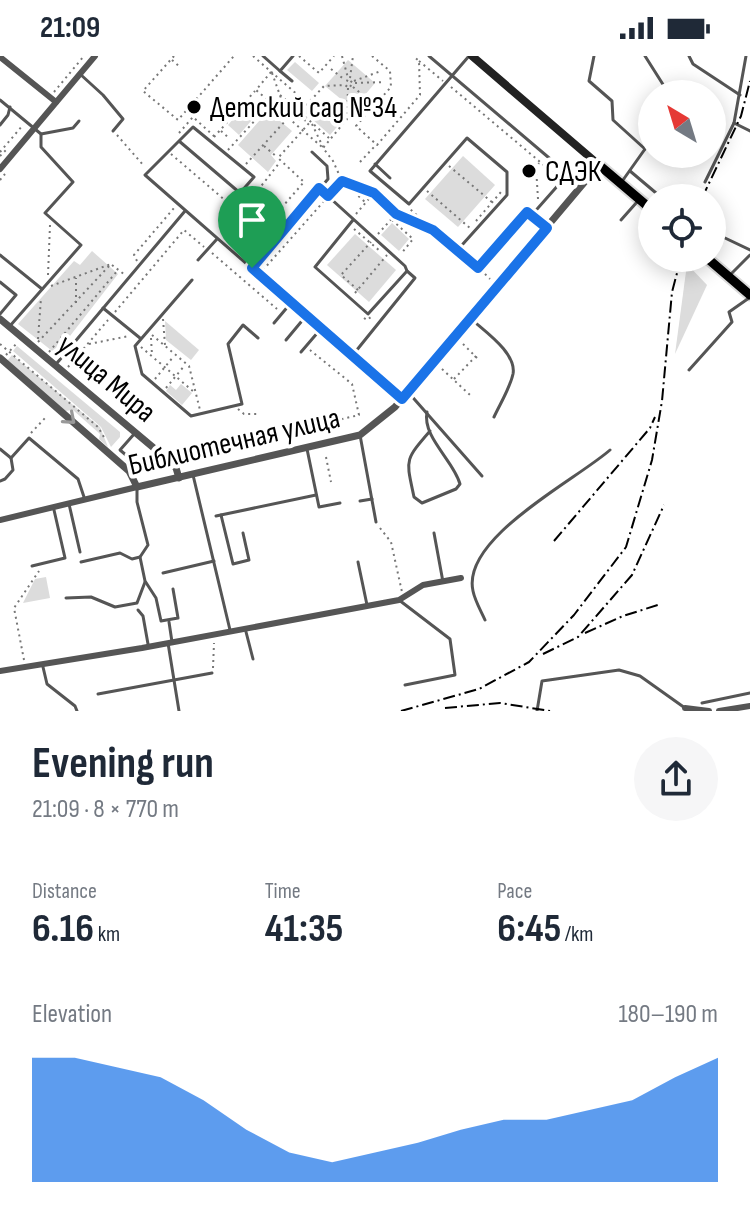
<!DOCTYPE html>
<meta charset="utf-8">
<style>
body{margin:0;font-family:"Sofia Sans Condensed",sans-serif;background:#f6f6f7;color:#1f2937;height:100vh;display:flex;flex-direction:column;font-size:30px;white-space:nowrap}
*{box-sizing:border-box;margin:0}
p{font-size:26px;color:#747a83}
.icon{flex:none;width:44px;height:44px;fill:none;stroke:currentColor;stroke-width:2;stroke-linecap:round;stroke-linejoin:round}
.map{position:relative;height:655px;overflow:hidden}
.details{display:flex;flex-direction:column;background:#fff;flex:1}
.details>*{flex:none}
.needle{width:52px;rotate:322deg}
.buttons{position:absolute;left:638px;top:24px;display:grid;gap:16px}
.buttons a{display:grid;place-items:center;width:88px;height:88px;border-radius:50%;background:#fff;box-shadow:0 4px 20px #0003;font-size:40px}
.pin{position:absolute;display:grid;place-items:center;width:68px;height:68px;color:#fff;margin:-82px -34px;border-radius:50% 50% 50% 0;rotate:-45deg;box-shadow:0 0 8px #0007}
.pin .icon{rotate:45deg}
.round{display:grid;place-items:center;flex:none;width:84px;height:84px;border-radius:42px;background:#f6f6f7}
.summary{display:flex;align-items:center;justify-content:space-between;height:136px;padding:0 32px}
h1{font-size:44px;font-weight:700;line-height:60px}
.stats{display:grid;grid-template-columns:repeat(3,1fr);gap:12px;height:136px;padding:8px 32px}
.stats div{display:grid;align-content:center}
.stats b{font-size:40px;font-weight:700}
.stats small{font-size:22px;font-weight:400}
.stats p{font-size:22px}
.chart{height:224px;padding:16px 32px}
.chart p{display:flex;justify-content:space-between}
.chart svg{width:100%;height:144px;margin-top:8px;fill:#1a73e8;opacity:.7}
.status{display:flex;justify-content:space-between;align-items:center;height:56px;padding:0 40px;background:#fff;direction:ltr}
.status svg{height:22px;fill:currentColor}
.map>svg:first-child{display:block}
.green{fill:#dcdcdc}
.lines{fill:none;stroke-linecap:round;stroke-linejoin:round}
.primary-casing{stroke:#dbdbdb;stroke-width:13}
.path{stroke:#777;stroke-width:2;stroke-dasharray:2 4;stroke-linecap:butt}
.service{stroke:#555;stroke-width:3}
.minor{stroke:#555;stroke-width:6}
.tertiary{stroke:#555;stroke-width:7}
.secondary{stroke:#222;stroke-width:8}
.primary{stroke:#000;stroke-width:9}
.rail{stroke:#000;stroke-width:2;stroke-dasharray:12 4 2 4;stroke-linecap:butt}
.oneway{stroke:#999}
.route-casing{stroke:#fff;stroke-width:16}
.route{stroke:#1a73e8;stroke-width:10}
.poi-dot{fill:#000;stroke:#fff;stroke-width:3}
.labels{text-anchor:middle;stroke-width:8;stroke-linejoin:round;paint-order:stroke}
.poi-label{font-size:30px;fill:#000;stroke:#fff;text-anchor:start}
.street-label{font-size:30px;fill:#000;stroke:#fff}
</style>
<div class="status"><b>21:09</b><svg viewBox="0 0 49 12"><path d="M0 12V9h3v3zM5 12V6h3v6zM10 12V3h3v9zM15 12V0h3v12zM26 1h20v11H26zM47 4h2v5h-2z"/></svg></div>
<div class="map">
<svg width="750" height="655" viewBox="0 0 750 655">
<rect width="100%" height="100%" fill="#fff"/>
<g class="green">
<path d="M348,4l27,23 -22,26 -28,-23z"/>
<path d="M295,6l24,21 -7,8 -25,-21z"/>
<path d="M315,42l27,23 -12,14 -27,-24z"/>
<path d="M247,47l11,10 -19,22 -11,-10z"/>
<path d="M268,55l24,20 -21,24 5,6 -8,11 -30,-27z"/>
<path d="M463,100l32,29 -37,42 -33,-28z"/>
<path d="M392,167l17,16 -10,12 -18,-16z"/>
<path d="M355,178l41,36 -27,32 -42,-37z"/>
<path d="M92,195l26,23 -62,80 -38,-30 56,-63 6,4z"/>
<path d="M687,208l20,21 -32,69z"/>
<path d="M165,265l34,29 -8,10 -25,-20z"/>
<path d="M17,290l103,86v5l-9,10 -10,-20 -88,-76z"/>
<path d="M12,299l88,72 8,20 -9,-8 1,-5 -27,-24 -8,1 -58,-50z"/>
<path d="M181,328l11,9 -10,12 -16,-14 4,-6 6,5z"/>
<path d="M46,521l4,21 -27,5 12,-24z"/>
</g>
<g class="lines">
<defs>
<g id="primary">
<path d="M599,109l53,45"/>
<path d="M707,202l43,37"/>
</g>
</defs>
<use href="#primary" class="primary-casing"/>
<g class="path">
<path d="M174,0l-31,35 35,29 56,-64"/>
<path d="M253,0l54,47"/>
<path d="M299,0l20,17 15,-17"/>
<path d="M342,0l6,22"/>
<path d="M372,0l18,15 1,16 -35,39 21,19 43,-50 -1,-34 -6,-5"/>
<path d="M172,4l8,7"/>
<path d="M419,5l24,20"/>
<path d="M331,13l14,11"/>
<path d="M271,16l-15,18 66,57"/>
<path d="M272,17l15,42"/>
<path d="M350,22l3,-22"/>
<path d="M354,25l27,-10"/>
<path d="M355,27l30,-1"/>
<path d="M353,31l17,14"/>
<path d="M451,31l107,90 -2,2"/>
<path d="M348,32l-1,31 -24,29 10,13 9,20 32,12 22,21 37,16 -23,-21"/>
<path d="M54,36l30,-36"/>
<path d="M280,39l19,16"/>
<path d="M292,62l17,3"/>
<path d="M312,68l11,23"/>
<path d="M221,75l8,7"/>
<path d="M179,77l14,-16 22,20"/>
<path d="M117,79l27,31"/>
<path d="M214,81l41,-46"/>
<path d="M329,82l-29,-26 24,-26 21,-1 4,3 4,-5 -5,-4 -3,6"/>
<path d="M264,90l13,11"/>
<path d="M228,94l42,-46"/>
<path d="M0,96l23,-27"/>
<path d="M171,98l69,59 40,-51"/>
<path d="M0,100l8,-8"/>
<path d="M360,106l16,-17"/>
<path d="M246,108l41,-45"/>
<path d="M449,110l44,37"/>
<path d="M0,124l5,-6"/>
<path d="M345,128l20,18"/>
<path d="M427,135l44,38"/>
<path d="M332,136l9,-10"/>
<path d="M538,143l-2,-32 3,-4"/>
<path d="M356,158l17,-20"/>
<path d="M392,164l21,19 -12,15"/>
<path d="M476,165l25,-29"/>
<path d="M354,173l26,22"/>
<path d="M434,174l44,38 3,-3"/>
<path d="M378,178l17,-19"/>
<path d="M212,197l65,56"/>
<path d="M242,197l62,-71 -26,-24 33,-37"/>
<path d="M137,205l-3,-6 40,-47"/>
<path d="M112,209l13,10"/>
<path d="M263,214l62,-70"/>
<path d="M485,218l5,5"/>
<path d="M48,219l2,-50"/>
<path d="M51,230l60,-22"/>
<path d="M358,234l-17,-15 30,-33"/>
<path d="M355,237l32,-38"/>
<path d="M76,247v-25"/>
<path d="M115,256l69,-82 20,17"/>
<path d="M364,262l3,2 4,-3 2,2"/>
<path d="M163,263l2,26"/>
<path d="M152,279l37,31 11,44"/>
<path d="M151,282l1,17"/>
<path d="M38,283l3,-41"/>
<path d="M38,286l72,-77"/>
<path d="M0,288l98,83 7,12"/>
<path d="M89,288l40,-8"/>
<path d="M463,288l14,14"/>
<path d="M141,291l53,45"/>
<path d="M49,296l69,-82"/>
<path d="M6,299l12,-13"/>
<path d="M68,311l40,-47"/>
<path d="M442,313l28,26"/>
<path d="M155,323l19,-23"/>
<path d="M454,323l22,-23"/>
<path d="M166,332l19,-23"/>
<path d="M238,353l6,5h13"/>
<path d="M31,377l15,-16"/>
<path d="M326,401l5,25"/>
<path d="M178,402l181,-43 -7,-31 -42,-34"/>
<path d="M380,472l11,14 11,50"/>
<path d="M24,604l-10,-52 25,-37"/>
<path d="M213,612l1,-25"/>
</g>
<g class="service">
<path d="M263,0l17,15"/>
<path d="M429,0l139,118 -83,94"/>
<path d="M594,0l-5,25 23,20 1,19 32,29"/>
<path d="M645,0l19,30 -2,8"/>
<path d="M689,0l4,8 47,31"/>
<path d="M80,18l23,21 20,24 -10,12"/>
<path d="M292,25l-12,-10 13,-15"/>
<path d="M0,44l41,34v13l32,35 -28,31 36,32 -72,82"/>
<path d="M734,67l16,8"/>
<path d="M0,69l8,-10 2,-8"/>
<path d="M41,78l32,-6 6,-7"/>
<path d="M179,85l61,52 14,-16 -61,-50 -48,48 255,223"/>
<path d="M375,108l15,14"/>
<path d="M630,115l32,27"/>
<path d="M623,124l22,-31 7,-17"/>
<path d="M705,126l29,-59 12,-67"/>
<path d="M319,132l86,78 2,5 -39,43 -53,-47 38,-47"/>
<path d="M525,155l19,15"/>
<path d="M621,164l16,-18"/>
<path d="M725,182l25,12"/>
<path d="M462,189l45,-50v-23l-40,-34 -58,66 -39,-33 99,-115"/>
<path d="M0,199l42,34"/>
<path d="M198,204l19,-21"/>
<path d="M252,212l76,-89 -1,-13 -15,-14"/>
<path d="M731,218l19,-19"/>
<path d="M192,224l-57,66 7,28 49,42 51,-12 -14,-60 15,-19 15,13"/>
<path d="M0,226l16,13 -16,19"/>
<path d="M103,252l37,30"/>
<path d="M470,262c14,13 47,35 43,56 -3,14 -13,30 -19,43"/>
<path d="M274,267l16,-19"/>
<path d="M286,284l20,-24"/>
<path d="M301,296l18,-21"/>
<path d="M352,300l63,-78 -8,-7"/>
<path d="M57,307l128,-152"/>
<path d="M689,314l43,-48 -3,-10 20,-14"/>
<path d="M408,336l74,84"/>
<path d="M427,356c-5,25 27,49 33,72l-4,5 -34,14 -8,-6c-8,-38 -10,-36 16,-66"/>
<path d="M135,377l-15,17 25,21"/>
<path d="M360,379l16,87"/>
<path d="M0,393l11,9"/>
<path d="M307,393l12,58 21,-4"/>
<path d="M193,419l37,155"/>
<path d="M0,425l5,-2 8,-9 -2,-12 18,-20 49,41 7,21"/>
<path d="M137,432v14l11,43 -8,12 5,24 11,17 5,23 17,-3 -5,-29"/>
<path d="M360,445l12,-2"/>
<path d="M69,448l11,48"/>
<path d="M221,459l12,49 16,-4 -6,-27"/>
<path d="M216,460l100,-21"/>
<path d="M434,477l9,49"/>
<path d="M81,506l39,-9 12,6 8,-2"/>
<path d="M358,506l9,43"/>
<path d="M32,510l33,-8 -11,-48"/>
<path d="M163,517l51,-12"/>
<path d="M66,542l25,-1 24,10 22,-4 8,-21"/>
<path d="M399,544l51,39 5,36 -50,10"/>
<path d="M138,554l5,6 5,28"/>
<path d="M485,564c-4,-9 -10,-19 -12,-29 -12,-53 103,-111 137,-141"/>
<path d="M169,566l3,20"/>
<path d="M245,572l8,31"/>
<path d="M168,587l11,68"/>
<path d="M43,611l4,17 28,22 2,5"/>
<path d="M98,638l114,-21"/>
<path d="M702,647l48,-10"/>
<path d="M537,655l5,-30 77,-11 21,6 45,32"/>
</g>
<g class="minor">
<path d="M0,1l56,45"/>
<path d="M0,113l95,-113"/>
<path d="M0,464l137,-33"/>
<path d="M0,615l142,-23 257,-48 24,-15 38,-7"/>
<path d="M685,652l24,3"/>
<path d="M719,655l31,-5"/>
</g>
<g class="tertiary">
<path d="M0,263l155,130 21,19 3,10"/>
<path d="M0,302l129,113 8,16 223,-52 35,-28 204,-242"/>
</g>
<path class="secondary" d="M472,0l127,109"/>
<use href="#primary" class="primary"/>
<g class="rail">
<path d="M684,142l1,-5"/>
<path d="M702,142l39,-82 9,-35"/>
<path d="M554,485l96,-113 5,-11"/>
<path d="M585,577l38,-17 38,-12"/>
<path d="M543,598l35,-17 54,-62 32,-70"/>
<path d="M445,652l55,-5 50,8"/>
<path d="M401,655l78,-22 50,-27 45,-47 52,-68 26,-87 10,-59 10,-109 9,-34"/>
</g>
</g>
<defs><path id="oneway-chevron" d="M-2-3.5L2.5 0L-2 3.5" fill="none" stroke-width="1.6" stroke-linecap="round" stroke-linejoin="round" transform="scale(2)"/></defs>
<use class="oneway" href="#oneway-chevron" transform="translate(70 363) rotate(41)"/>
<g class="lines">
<defs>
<path id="route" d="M342,125l32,12 22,21 37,16 45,38 49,-56 20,16 -145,171 -150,-131 67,-80 9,8z"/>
</defs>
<use href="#route" class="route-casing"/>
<use href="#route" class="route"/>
</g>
<g class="poi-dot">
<circle cx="194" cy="51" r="8"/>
<circle cx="529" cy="115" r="8"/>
</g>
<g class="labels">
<g class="poi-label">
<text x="210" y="61">Детский сад №34</text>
<text x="545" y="125">СДЭК</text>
</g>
<g class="street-label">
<text transform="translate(107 322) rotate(40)" y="10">улица Мира</text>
<text transform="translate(234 385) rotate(-13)" y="10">Библиотечная улица</text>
</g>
</g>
</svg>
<div class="buttons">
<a><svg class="needle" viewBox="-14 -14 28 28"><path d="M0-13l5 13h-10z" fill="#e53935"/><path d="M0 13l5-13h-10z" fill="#747a83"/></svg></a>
<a><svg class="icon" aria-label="locate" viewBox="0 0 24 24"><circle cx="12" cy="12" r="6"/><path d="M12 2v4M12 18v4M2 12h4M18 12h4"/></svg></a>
</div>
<div class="pin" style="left:252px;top:212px;background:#1e9e55"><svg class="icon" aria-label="arrive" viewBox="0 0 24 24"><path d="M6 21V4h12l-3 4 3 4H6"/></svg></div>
</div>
<section class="details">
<div class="summary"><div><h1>Evening run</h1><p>21:09 · 8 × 770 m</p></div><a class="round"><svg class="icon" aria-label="share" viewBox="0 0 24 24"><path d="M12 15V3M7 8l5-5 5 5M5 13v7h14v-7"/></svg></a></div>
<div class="stats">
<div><p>Distance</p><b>6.16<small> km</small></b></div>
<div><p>Time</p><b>41:35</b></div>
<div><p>Pace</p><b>6:45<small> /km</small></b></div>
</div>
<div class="chart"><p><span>Elevation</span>180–190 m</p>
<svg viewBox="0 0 160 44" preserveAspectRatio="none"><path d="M0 44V6L10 6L20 9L30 12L40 19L50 28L60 35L70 38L80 35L90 32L100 28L110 25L120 25L130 22L140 19L150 12L160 6V44z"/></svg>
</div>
</section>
